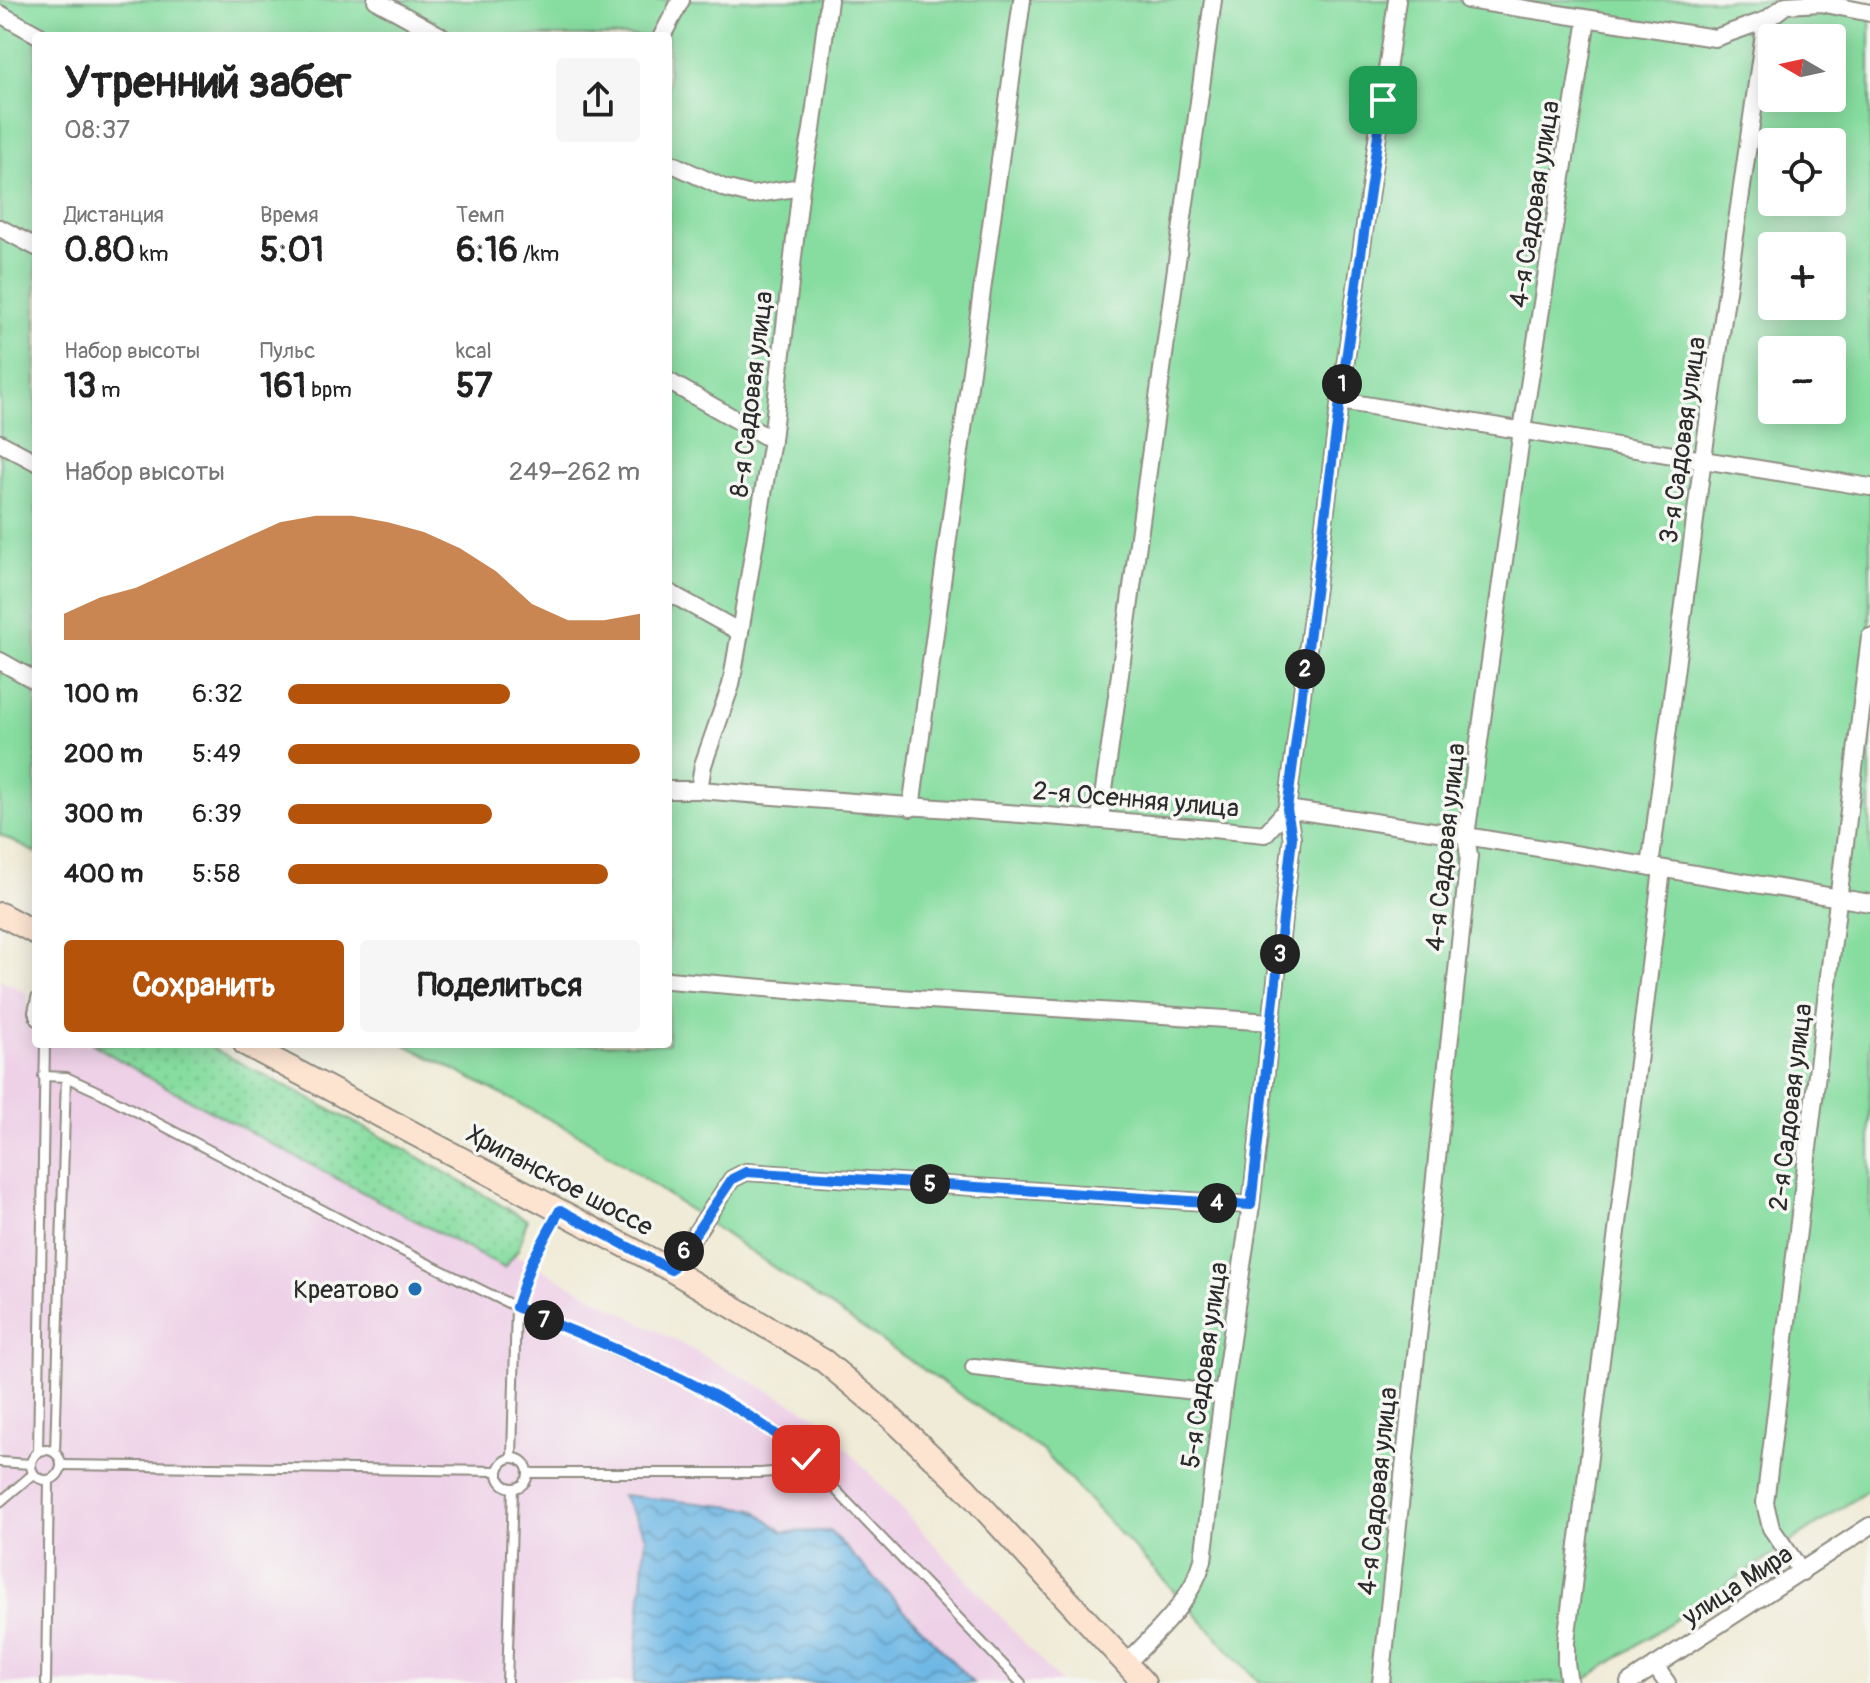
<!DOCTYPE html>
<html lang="ru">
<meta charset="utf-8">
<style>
body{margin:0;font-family:Pangolin,sans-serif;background:#f6f6f6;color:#222;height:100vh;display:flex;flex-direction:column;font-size:30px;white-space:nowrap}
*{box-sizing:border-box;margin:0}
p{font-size:26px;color:#767676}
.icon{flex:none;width:44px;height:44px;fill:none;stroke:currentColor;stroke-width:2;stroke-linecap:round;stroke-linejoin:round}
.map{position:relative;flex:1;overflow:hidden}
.panel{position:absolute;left:32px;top:32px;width:640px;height:1016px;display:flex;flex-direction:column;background:#fff;border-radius:8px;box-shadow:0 4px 20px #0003}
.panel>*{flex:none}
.needle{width:52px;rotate:279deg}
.tools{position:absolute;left:1758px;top:24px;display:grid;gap:16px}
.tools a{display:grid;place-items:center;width:88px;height:88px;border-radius:8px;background:#fff;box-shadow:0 4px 20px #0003;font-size:40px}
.pin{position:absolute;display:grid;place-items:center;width:68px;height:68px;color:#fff;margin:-34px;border-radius:16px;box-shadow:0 4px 12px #0006}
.km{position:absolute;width:40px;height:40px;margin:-20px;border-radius:50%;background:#222;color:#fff;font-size:22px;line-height:40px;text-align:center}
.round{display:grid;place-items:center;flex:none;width:84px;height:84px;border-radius:8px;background:#f6f6f6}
.headline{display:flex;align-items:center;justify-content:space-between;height:136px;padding:0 32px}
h1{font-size:44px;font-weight:700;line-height:60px}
.figures{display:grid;grid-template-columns:repeat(3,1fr);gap:12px;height:136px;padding:8px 32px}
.figures div{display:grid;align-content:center}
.figures b{font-size:34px;font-weight:700}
.figures small{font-size:22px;font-weight:400}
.figures p{font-size:22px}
.chart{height:224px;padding:16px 32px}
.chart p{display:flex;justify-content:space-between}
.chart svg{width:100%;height:144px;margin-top:8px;fill:#b45309;opacity:.7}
.action{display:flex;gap:16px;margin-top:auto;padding:16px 32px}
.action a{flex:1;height:92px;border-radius:8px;background:#b45309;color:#fff;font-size:32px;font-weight:700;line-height:92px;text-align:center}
.action a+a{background:#f6f6f6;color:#222}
ul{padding:0 32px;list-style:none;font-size:26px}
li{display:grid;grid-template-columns:128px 96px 1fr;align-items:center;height:60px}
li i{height:20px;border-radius:10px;background:#b45309}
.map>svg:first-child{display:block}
.built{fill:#eed0e7}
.grass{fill:url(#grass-dots);stroke:#598466;stroke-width:2}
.garden{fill:#87dda0;stroke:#598466;stroke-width:2;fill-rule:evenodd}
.water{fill:url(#water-waves);stroke:#4c7188;stroke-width:2}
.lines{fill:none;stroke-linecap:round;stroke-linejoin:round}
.service-casing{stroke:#8e8b81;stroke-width:12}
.minor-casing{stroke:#8e8b81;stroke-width:20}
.secondary-casing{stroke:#8e8b81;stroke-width:26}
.service{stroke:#fff;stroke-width:8}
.minor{stroke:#fff;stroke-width:16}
.secondary{stroke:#fde4d1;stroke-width:22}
.route-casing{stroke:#fff;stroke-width:16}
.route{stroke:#1a73e8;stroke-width:10}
.poi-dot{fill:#1f6fb2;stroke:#f6f6f2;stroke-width:3}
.labels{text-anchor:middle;stroke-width:7;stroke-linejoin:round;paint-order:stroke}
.street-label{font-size:26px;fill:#2b2b2b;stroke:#f6f6f2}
.poi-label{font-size:26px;fill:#2b2b2b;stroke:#f6f6f2;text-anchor:end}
</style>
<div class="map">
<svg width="1870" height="1683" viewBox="0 0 1870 1683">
<defs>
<pattern id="grass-dots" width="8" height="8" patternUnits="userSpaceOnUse" patternTransform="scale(2)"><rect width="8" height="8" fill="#87dda0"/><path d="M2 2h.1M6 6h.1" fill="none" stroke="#75be8a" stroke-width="1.8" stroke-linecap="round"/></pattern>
<pattern id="water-waves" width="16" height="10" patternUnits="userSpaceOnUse" patternTransform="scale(2)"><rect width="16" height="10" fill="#6db7e5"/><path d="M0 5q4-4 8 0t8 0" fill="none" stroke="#5a95ba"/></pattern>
</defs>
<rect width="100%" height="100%" fill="#f6f6f2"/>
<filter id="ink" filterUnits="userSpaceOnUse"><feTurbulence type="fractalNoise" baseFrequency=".0125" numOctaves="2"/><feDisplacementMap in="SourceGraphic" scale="16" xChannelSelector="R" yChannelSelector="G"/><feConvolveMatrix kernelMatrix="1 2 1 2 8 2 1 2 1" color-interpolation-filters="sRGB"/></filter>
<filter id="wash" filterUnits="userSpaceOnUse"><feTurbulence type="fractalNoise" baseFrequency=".006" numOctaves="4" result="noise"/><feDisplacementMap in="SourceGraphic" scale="32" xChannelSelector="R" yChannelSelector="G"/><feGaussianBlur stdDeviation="1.8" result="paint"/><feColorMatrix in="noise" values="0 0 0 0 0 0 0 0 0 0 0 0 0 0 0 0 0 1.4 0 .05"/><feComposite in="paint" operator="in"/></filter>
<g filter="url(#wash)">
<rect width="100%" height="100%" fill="#f0ebd7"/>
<path class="built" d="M0,979l27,14 1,33 8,8v10h84l698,373 243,266h-1061z"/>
<path class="grass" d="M93,1044h112l196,103 126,73 -9,30 -14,18 -351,-188z"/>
<path class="garden" d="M0,0h1771l99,14v1475l-290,194h-320l-216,-231 -464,-317 -176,-91h264v-1008h-632v817l-36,-18zM1772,38h60v60h-60zM1772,142h60v60h-60zM1772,246h60v60h-60zM1772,350h60v60h-60z"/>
<path class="water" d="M622,1495l132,14 29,23 47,-1 143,152h-339l12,-147z"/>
</g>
<g filter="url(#ink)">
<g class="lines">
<defs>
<g id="service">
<path d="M36,998l-3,14 3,9"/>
<path d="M43,1076l23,1 35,16 275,145 140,69 173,76 68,38 49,38 215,224"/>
<circle cx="46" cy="1465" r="15"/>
<path d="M38,1452l7,-408"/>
<path d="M55,1453l11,-376"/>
<path d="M512,1457l4,-150 15,-44 28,-52"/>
<circle cx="513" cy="1473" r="15"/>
<path d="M0,1462l31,2"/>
<path d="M61,1465l437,6"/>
<path d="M528,1473h232l25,-2 15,-18"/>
<path d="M0,1502l33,-28"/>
<path d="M46,1683l3,-203"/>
<path d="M507,1683l6,-195"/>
</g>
<g id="minor">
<path d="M376,0l65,36"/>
<path d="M1468,0l247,38 51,-18 20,-15 35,-2 49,10"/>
<path d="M0,14l40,22"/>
<path d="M662,36l19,-36"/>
<path d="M668,162l56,26 27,7 50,-8"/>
<path d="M0,228l36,19"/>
<path d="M668,381l104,59"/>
<path d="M1340,401l530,86"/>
<path d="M0,443l36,19"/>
<path d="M668,592l72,40"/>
<path d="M0,661l36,20"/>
<path d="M668,790h31c189,16 377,26 566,44l22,-25 179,27 404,67"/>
<path d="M699,790l4,-25 28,-80 9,-53 32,-192 29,-253 11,-57 17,-130"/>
<path d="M911,808l111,-808"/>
<path d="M1100,819l113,-819"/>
<path d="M1650,867l53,-409 63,-438"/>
<path d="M668,980l168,14 436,28"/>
<path d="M671,1270l61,-91 14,-7 505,33"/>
<path d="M974,1367l249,27"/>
<path d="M1802,1572l-31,-44 -6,-25 105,-866"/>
<path d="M1126,1664c30,-32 65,-61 77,-104l20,-166 28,-189 41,-367 -5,-29 53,-408 57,-401"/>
<path d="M1655,1666l12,17"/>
<path d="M1381,1683l79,-740 9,-87 -3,-20 56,-406 65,-411"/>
<path d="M1569,1683l-3,-20v-21l96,-773"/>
<path d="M1629,1683l241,-157"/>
</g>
<g id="secondary">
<path d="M0,914l36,19"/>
<path d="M245,1044l426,226 153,91 62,52 79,75 179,195"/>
</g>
</defs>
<use href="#service" class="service-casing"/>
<use href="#minor" class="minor-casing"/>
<use href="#secondary" class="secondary-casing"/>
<use href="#service" class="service"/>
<use href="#minor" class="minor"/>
<use href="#secondary" class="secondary"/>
</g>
</g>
<g class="lines" filter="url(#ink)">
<defs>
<path id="route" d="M806,1459c-75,-70 -197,-111 -290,-152l15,-44 29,-53 111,60 61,-91 14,-7 505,33 41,-367 -5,-29 53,-408 43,-301"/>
</defs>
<use href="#route" class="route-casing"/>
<use href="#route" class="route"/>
</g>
<circle class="poi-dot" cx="415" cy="1289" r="8"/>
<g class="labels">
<g class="street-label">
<text transform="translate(1534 204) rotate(-81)" y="9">4-я Садовая улица</text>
<text transform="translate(751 394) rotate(-83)" y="9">8-я Садовая улица</text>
<text transform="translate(1682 440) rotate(-82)" y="9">3-я Садовая улица</text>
<text transform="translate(1136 799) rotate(5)" y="9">2-я Осенняя улица</text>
<text transform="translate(1445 847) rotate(-84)" y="9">4-я Садовая улица</text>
<text transform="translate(1790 1107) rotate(-83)" y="9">2-я Садовая улица</text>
<text transform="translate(560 1180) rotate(28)" y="9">Хрипанское шоссе</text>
<text transform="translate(1204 1365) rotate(-82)" y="9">5-я Садовая улица</text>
<text transform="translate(1377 1491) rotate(-84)" y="9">4-я Садовая улица</text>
<text transform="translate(1737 1585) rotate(-33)" y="9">улица Мира</text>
</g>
<g class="poi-label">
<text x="399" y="1298">Креатово</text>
</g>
</g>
</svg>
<div class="tools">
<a><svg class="needle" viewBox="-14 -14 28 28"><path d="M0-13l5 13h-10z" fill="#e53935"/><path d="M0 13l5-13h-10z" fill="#767676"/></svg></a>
<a><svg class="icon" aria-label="locate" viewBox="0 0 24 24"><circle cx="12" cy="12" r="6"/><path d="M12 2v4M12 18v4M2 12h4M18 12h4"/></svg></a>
<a>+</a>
<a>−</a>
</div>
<div class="pin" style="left:1383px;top:100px;background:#1e9e55"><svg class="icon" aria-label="arrive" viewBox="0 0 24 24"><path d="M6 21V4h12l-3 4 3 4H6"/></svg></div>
<div class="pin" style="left:806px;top:1459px;background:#d93025"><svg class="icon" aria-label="check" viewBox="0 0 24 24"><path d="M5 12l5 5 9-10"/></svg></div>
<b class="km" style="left:1342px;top:384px">1</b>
<b class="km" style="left:1305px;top:669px">2</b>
<b class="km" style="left:1280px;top:954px">3</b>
<b class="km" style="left:1217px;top:1203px">4</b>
<b class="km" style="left:930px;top:1184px">5</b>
<b class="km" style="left:684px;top:1251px">6</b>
<b class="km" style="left:544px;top:1320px">7</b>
<section class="panel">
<div class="headline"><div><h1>Утренний забег</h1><p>08:37</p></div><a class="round"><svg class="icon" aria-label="share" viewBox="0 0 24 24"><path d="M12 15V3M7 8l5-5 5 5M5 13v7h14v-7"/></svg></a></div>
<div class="figures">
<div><p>Дистанция</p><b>0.80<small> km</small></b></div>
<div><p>Время</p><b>5:01</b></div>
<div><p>Темп</p><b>6:16<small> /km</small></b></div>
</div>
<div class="figures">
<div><p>Набор высоты</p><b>13<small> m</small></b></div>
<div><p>Пульс</p><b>161<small> bpm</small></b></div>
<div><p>kcal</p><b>57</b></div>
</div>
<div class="chart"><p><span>Набор высоты</span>249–262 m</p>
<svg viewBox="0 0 160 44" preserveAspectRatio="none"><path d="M0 44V36L10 31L20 28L30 23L40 18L50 13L60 8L70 6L80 6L90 8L100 11L110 16L120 23L130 33L140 38L150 38L160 36V44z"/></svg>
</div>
<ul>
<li><b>100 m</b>6:32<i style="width:63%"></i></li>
<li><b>200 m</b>5:49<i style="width:100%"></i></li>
<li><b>300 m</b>6:39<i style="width:58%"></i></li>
<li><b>400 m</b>5:58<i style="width:91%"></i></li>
</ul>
<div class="action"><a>Сохранить</a><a>Поделиться</a></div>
</section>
</div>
